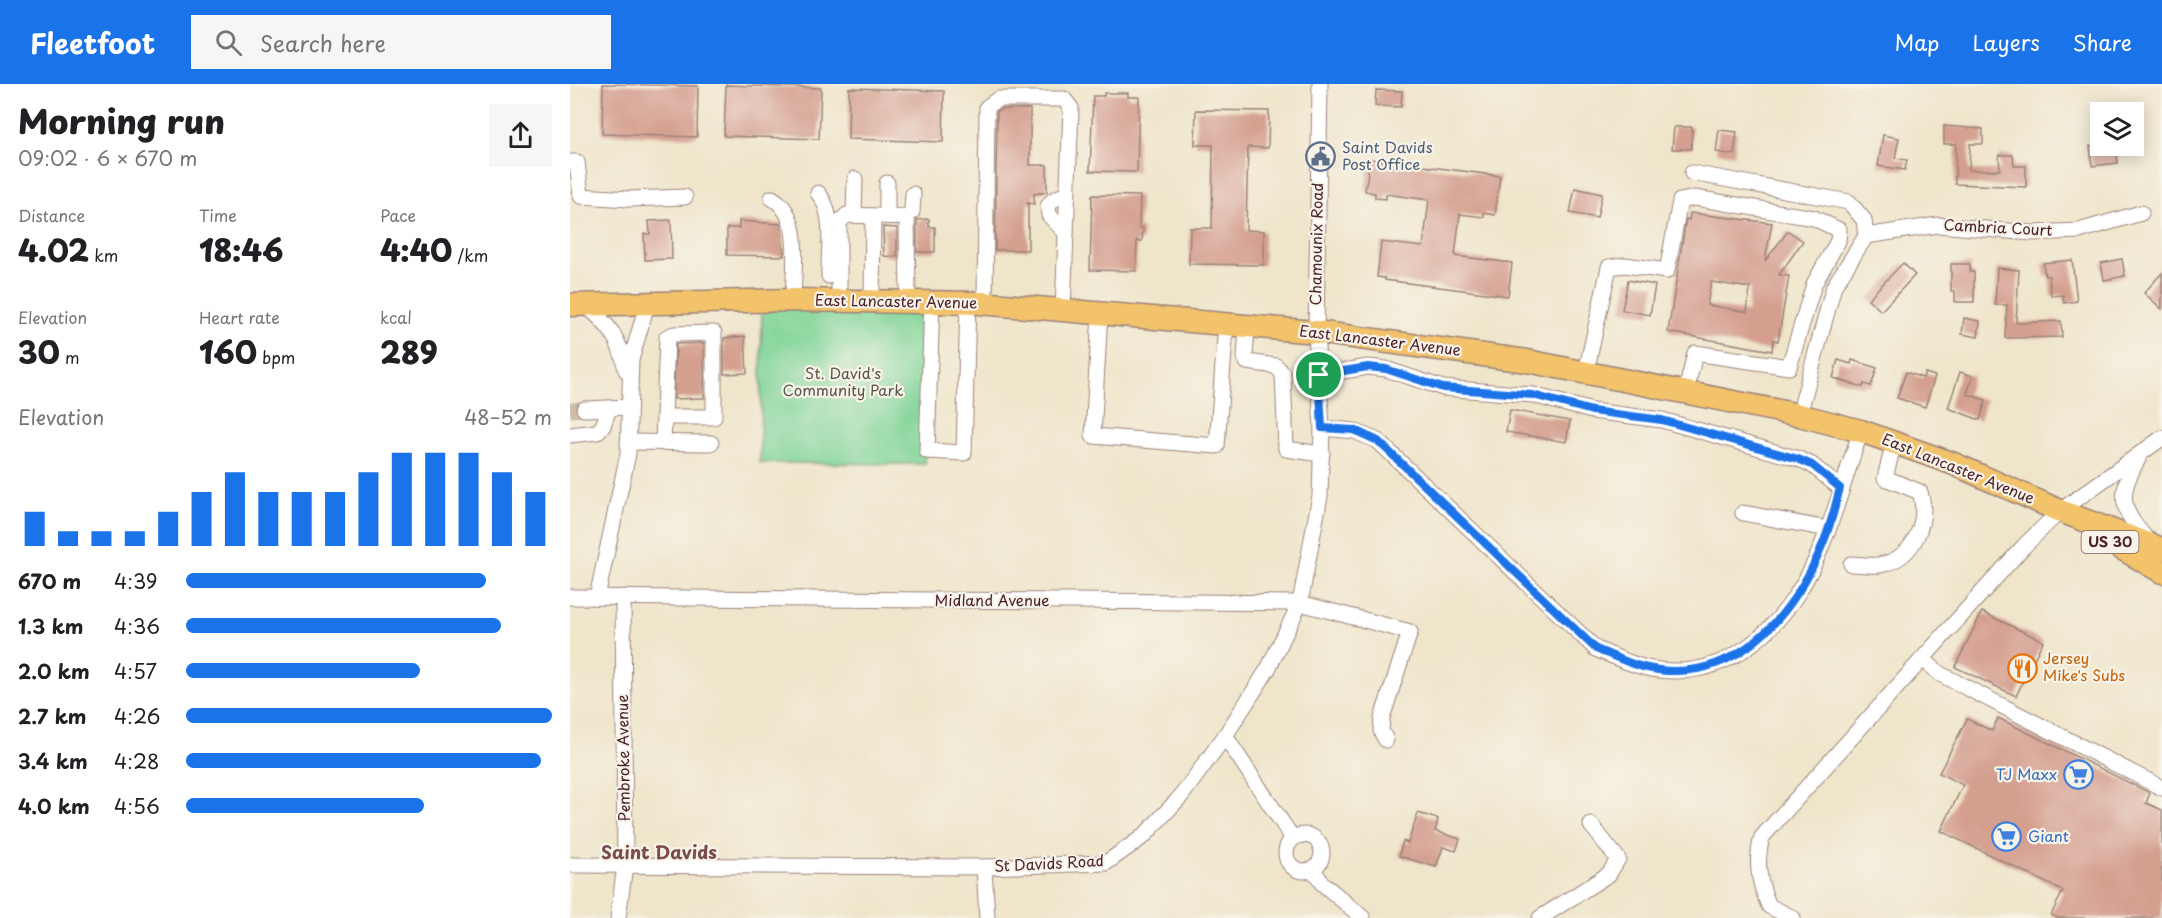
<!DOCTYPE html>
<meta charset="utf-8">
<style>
body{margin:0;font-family:"Playpen Sans",sans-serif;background:#f6f6f6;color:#202124;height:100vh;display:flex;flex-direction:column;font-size:22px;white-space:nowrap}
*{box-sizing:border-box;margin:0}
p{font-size:20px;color:#757577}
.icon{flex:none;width:33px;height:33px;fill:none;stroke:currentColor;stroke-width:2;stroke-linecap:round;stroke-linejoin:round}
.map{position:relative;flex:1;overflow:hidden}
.sheet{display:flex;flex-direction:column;background:#fff;width:570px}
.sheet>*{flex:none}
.tools{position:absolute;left:1520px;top:18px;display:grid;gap:12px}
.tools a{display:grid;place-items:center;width:54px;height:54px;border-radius:0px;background:#fff;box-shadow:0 3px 15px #0003;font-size:30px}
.pin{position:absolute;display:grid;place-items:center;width:51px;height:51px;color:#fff;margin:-26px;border:3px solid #fff;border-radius:50%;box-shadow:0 2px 6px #0007}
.round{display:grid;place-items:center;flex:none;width:63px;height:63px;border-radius:0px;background:#f6f6f6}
.summary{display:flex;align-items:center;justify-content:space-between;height:102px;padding:0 18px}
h1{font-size:33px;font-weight:800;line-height:45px}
.stats{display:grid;grid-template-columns:repeat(3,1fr);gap:9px;height:102px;padding:6px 18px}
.stats div{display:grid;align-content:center}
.stats b{font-size:30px;font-weight:800}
.stats small{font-size:16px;font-weight:400}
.stats p{font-size:16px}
.chart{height:168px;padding:12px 18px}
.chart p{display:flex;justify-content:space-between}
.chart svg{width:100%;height:108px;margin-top:6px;stroke:#1a73e8;stroke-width:6}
ul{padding:0 18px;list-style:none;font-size:20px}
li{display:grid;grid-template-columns:96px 72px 1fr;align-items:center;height:45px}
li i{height:15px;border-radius:8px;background:#1a73e8}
header{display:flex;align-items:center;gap:36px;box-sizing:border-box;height:84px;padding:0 30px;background:#1a73e8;color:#fff}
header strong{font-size:28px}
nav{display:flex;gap:33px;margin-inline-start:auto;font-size:21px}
.search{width:420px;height:54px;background:#f6f6f6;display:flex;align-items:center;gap:15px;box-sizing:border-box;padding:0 21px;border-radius:0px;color:#757577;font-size:22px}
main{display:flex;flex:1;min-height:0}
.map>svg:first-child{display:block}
.green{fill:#7fd497;stroke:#647a61;stroke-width:1.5}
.building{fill:#d49f8f;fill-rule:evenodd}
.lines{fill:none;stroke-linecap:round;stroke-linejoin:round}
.minor-tunnel{stroke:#cebdaa;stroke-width:15;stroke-dasharray:15 8;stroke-linecap:butt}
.minor-casing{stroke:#9c827a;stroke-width:17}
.highway-casing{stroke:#9c827a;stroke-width:25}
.minor{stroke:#fff;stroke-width:15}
.highway{stroke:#f2c36a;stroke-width:22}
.route-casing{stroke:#fff;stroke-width:12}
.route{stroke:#1a73e8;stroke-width:8}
.labels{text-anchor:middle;stroke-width:4.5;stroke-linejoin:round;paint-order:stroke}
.shield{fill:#f7f3e8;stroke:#7e5f64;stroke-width:1.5}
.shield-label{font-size:14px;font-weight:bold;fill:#4a1f2b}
.service-label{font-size:15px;fill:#4e5e75;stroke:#f7f3e8;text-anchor:start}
.street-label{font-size:15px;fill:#4a1f2b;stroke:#f7f3e8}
.park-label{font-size:15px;fill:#5a554b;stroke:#f7f3e8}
.food-label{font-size:15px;fill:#c56008;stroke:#f7f3e8;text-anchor:start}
.shop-label{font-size:15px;fill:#366cbe;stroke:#f7f3e8;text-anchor:end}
.quarter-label{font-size:18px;font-weight:bold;fill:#7a4c4e;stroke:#f7f3e8}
</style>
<header>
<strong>Fleetfoot</strong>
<div class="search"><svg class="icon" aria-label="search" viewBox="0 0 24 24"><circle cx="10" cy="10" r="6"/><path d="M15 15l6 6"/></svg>Search here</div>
<nav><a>Map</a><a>Layers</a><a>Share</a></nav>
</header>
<main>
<section class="sheet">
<div class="summary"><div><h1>Morning run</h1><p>09:02 · 6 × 670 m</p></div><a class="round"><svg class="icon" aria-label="share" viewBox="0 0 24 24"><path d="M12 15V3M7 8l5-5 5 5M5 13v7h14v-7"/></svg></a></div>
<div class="stats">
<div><p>Distance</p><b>4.02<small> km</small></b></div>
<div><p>Time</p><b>18:46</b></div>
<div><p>Pace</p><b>4:40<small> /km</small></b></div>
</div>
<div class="stats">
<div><p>Elevation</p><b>30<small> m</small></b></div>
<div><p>Heart rate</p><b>160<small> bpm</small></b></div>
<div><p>kcal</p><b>289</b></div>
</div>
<div class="chart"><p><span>Elevation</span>48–52 m</p>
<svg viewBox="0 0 160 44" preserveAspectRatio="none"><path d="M5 44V30M15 44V38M25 44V38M35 44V38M45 44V30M55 44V22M65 44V14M75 44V22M85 44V22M95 44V22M105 44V14M115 44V6M125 44V6M135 44V6M145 44V14M155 44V22"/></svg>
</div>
<ul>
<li><b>670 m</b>4:39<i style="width:82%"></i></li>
<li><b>1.3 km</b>4:36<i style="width:86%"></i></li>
<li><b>2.0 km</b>4:57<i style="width:64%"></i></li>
<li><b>2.7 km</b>4:26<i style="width:100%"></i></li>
<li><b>3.4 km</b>4:28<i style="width:97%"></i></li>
<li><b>4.0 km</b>4:56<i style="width:65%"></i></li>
</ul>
</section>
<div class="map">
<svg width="1592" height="834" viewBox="0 0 1592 834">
<rect width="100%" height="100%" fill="#f7f3e8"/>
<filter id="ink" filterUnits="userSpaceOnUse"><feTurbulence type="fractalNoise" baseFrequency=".0167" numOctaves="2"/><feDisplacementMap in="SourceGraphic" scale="12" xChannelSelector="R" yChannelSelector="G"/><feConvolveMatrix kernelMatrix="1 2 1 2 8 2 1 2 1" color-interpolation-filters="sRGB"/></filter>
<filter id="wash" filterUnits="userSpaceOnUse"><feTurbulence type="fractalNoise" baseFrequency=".008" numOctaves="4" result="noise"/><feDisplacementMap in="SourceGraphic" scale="24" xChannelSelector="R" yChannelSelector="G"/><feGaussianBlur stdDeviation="1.35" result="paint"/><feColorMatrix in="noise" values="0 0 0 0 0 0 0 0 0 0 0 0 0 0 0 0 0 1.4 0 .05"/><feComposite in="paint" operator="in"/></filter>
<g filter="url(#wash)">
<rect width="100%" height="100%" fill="#efe5ca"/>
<path class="green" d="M349,216l8,17 -2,147 -165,-1 2,-162z"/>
<g id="blocks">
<g class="building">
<path d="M33,0l95,2 -1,51 -95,-3z"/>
<path d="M156,1l95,3 -2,51 -95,-3z"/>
<path d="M279,4l95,3 -1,51 -95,-3z"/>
<path d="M806,6l26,1 -1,16 -26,-1z"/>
<path d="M534,9h24v4h11l-2,75 -47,-1 3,-75h11z"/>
<path d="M431,25h29v56h17v27l-13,2v10l-6,-1v47h-33l2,-138z"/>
<path d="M626,26l73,1 -1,37 -20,-1 -2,83 18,1v34l-75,-1 1,-36h22l1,-83h-18z"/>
<path d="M1374,42l39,3v15h-13l-1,26h31l-1,-15h14l1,11h12v21l-71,-3 1,-40h-12z"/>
<path d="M1104,43h18l-1,22h-19z"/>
<path d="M1149,46l18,2 -3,23 -18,-3z"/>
<path d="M1313,51l16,3 -4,20 12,2 -2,10 -27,-4z"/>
<path d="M1520,62h26l2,17 -26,3z"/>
<path d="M800,75l130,17 -5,39 -11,-2v4l-24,-3 -5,42 57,7 -4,33 -123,-16v-2l-8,-1 4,-35 42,5 6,-47 -43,-6v5l-11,-1v-5l-10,-2z"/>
<path d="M1005,104l27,6 -5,24 -27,-5z"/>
<path d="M522,111l48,1 -1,32h4l-1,13h-5l-1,30 -46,-1z"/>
<path d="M1120,129l82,10 -7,38 23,-30 15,10 -24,34 10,1 -11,65 -5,-1 -1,11 -104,-19 18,-113 3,1zM1141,198l39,6 -3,24 -40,-7z"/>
<path d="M359,135v8h6v25h-18v-32z"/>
<path d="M101,136l1,39 -27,1 -1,-26h6l-1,-13z"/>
<path d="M169,137l42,3 3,32 -57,-1v-27h12z"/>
<path d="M313,143l14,1v29l-13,-1z"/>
<path d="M1552,175l3,17 -21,4 -3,-17z"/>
<path d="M1502,176l5,41 -13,2 -1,-8 -12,1 -2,-20h-4l-2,-13z"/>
<path d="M1333,179l12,12 -34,36 -13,-12z"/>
<path d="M1381,180h19v8h4v30h-19v-11h-4z"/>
<path d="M1427,184l22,2 -3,53 45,-2 1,16 -57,1 2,-33h-12z"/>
<path d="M1592,189v36l-18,-16z"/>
<path d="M1058,196l27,5 -5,30 -28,-5z"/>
<path d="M1394,234l16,3 -2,16 -16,-3z"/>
<path d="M175,252l2,37 -23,1v-36z"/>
<path d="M134,259v55l-30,1 2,-55z"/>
<path d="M1268,276l13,4 1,-4 25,8 -6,18 -7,-2 -1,3 -30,-9z"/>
<path d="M1336,288l17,6 2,-5 10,3 -10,31 -28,-9z"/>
<path d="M1390,288l13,4 -6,18 19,6 -6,20 -32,-12z"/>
<path d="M940,326l60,11 -4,21 -60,-10z"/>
<path d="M1412,528l61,29 -27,55 -61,-29z"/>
<path d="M1428,634l152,75 -4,10 16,7v108h-104l-7,-3 12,-24 -122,-60 22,-46 -24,-12 28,-54 25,12z"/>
<path d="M848,729l20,6 -3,12 25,8 -4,12 -13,-4 -7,20 -37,-11 4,-15 5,2z"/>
</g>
</g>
</g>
<g filter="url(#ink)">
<use href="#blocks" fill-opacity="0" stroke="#9c827a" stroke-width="1.5"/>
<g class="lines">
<path class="minor-tunnel" d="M0,326l14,-1"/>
<defs>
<g id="minor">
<path d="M0,78h7l4,34 48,3 56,-2"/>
<path d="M1122,89l157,29 15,18 2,16"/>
<path d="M248,109c18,20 10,59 11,83"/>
<path d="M202,114c32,18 21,71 21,102"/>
<path d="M284,131l1,-36"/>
<path d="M317,132v-33"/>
<path d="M337,133l1,83"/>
<path d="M496,149l-17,-18 -1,-9 5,-6 15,-7"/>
<path d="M269,216v-78l8,-7 60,2 5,-5 1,-18"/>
<path d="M302,217l1,-85"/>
<path d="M362,217l-5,150 37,2 4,-151"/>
<path d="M415,219l2,-196 11,-8h66l7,9 -8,202"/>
<path d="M14,220c25,20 36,35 42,66"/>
<path d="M530,230l-7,122 124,10 9,-122"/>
<path d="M677,242l-2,32 2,4 29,4 7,8 3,75 36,5"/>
<path d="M1016,288l23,-105 16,-2 42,6 13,-70 15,-3 119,20 25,12 -1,11 -24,43 -25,83 -94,-14 -9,39"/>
<path d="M749,291l49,-8 18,2 57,19 90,7 59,16 70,9 137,39 13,6 28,23"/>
<path d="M14,325l25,-1"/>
<path d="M1229,331l35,-129 32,-50 72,-11 94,8 47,-2 62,-18"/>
<path d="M752,344l32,3 24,10 218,208c15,6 31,14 47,18 89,22 153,-51 181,-127 14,-35 24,-73 37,-109"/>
<path d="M0,351l27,-3 6,-6 6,-18 19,-1"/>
<path d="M58,358l83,1"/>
<path d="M93,359l1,-26h50v-84l-40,1 -7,3 -3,80"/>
<path d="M1568,375c-22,39 -17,51 12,84"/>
<path d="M1173,429l85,16"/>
<path d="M1281,480c10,0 23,3 33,0 31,-8 45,-44 36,-72l-35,-14 9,-36"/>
<path d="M0,513l730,6 110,29 -28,86 -1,13 5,9"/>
<path d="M27,513l31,-143 3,-94 17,-59"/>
<path d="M1353,575l17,15 222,114"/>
<path d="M655,652l68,103"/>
<circle cx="734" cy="769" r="18"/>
<path d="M0,781l414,2 122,-4 38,-27 38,-41 43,-59 43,-67 32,-66 20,-107 2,-68 -6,-96 4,-248"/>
<path d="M414,783l3,51"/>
<path d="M743,785l9,14 41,35"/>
<path d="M48,834l7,-53 -2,-268"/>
<path d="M970,834l69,-44 9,-15 -27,-34"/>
<path d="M1223,834l-24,-12c-10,-23 -14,-44 -7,-69l262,-291 36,-35 102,-73"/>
</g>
<g id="highway">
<path d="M0,221l223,-5 187,3 336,29 211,29 272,54 62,16 93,33 106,47 102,38"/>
<path d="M1527,450l65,38"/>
</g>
</defs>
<use href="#minor" class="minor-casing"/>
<use href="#highway" class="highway-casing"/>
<use href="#minor" class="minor"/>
<use href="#highway" class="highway"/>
</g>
</g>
<g class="lines" filter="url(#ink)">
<defs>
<path id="route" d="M798,283l18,2 57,19 90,7 59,16 70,9 136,39 14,6 28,23c-5,18 -9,36 -16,53 -30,75 -91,148 -181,126 -16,-4 -32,-12 -47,-18l-218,-208 -24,-11 -32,-2 -3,-53z"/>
</defs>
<use href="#route" class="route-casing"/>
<use href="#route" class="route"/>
</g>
<defs>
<symbol id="civic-ring" viewBox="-11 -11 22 22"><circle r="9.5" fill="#f7f3e8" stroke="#5c6f8a" stroke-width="1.5"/><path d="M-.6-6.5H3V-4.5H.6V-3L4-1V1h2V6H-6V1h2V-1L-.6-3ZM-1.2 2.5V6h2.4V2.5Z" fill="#5c6f8a"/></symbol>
<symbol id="restaurant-ring" viewBox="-11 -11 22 22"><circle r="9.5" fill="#f7f3e8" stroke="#e8710a" stroke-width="1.5"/><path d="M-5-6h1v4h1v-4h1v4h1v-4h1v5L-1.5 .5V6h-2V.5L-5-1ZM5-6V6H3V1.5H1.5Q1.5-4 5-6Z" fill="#e8710a"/></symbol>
<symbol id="supermarket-ring" viewBox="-11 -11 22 22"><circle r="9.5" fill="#f7f3e8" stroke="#3f7fe0" stroke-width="1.5"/><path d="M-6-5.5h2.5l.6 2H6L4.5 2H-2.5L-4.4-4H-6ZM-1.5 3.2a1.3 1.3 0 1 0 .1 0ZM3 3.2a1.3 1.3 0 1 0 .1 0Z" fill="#3f7fe0"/></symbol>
</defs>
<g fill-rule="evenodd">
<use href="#civic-ring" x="734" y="56" width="33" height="33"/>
<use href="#restaurant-ring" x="1436" y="568" width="33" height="33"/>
<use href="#supermarket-ring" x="1492" y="674" width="33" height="33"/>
<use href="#supermarket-ring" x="1420" y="736" width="33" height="33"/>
</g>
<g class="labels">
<rect class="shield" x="1511.5" y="447" width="57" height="22" rx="4.5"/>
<g class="shield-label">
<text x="1540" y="463">US 30</text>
</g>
<g class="service-label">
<text x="772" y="69">Saint Davids<tspan x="772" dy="17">Post Office</tspan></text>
</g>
<g class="street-label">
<text transform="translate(1428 144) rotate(3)" y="5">Cambria Court</text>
<text transform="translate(747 160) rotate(-89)" y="5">Chamounix Road</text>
<text transform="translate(326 218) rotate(1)" y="5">East Lancaster Avenue</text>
<text transform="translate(810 257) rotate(7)" y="5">East Lancaster Avenue</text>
<text transform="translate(1388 385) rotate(22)" y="5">East Lancaster Avenue</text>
<text x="422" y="522">Midland Avenue</text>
<text transform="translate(54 674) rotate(-91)" y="5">Pembroke Avenue</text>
<text transform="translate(479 780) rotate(-3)" y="5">St Davids Road</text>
</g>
<g class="park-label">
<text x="273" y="295">St. David's<tspan x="273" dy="17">Community Park</tspan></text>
</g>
<g class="food-label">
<text x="1473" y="580">Jersey<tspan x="1473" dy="17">Mike's Subs</tspan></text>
</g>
<g class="shop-label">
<text x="1487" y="696">TJ Maxx</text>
<text x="1458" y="758" text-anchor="start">Giant</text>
</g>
<g class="quarter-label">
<text x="89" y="775">Saint Davids</text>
</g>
</g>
</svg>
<div class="tools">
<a><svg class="icon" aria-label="layers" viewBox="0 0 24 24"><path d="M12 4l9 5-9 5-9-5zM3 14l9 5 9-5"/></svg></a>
</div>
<div class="pin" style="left:749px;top:291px;background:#1e9e55"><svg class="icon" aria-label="arrive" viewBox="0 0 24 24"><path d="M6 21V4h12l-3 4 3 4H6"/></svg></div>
</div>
</main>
